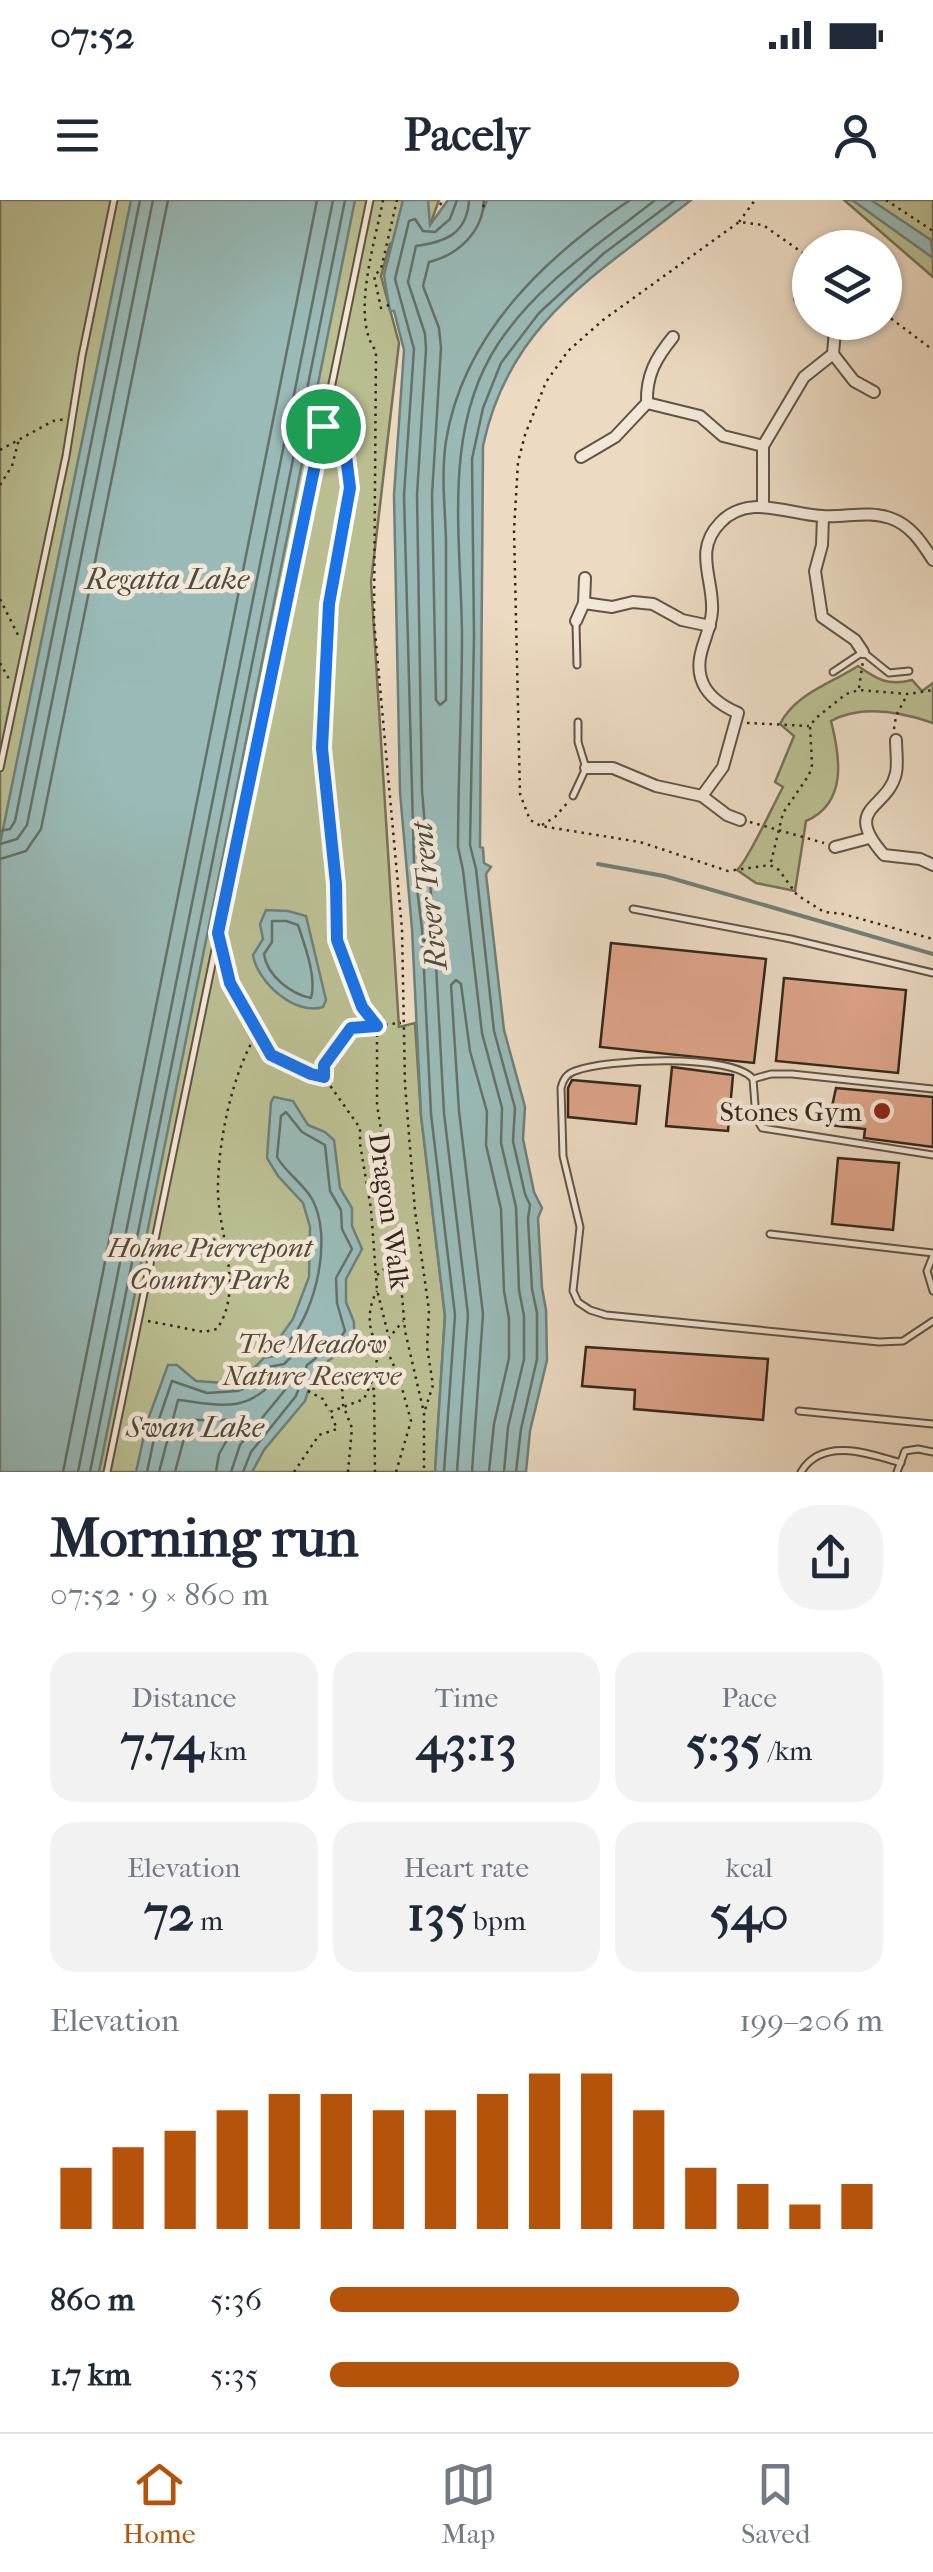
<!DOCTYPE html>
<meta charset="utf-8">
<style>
body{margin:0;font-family:"IM FELL French Canon",serif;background:#f2f2f3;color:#1f2937;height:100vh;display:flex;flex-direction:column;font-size:38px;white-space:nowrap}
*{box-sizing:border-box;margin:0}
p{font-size:32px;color:#747a83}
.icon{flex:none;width:55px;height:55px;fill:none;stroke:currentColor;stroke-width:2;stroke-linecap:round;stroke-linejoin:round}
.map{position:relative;height:1272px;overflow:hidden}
.details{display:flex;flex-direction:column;background:#fff;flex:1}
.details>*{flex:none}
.fabs{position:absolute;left:792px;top:30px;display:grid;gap:20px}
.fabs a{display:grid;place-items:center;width:110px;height:110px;border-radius:50%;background:#fff;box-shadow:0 2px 8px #0004;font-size:50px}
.pin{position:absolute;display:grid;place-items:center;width:85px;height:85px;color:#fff;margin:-42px;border:5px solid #fff;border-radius:50%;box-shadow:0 2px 10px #0007}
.round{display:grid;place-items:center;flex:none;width:105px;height:105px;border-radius:40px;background:#f2f2f3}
.summary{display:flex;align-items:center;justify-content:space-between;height:170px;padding:0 50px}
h1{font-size:55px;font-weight:700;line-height:75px}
.figures{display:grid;grid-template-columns:repeat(3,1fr);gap:15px;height:170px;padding:10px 50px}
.figures div{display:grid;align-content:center;border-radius:25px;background:#f2f2f3;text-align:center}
.figures b{font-size:50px;font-weight:700}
.figures small{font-size:28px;font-weight:400}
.figures p{font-size:28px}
.chart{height:280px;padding:20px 50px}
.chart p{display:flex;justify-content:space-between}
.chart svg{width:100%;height:180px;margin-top:10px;stroke:#b45309;stroke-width:6}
ul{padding:0 50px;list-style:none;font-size:32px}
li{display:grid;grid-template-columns:160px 120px 1fr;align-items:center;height:75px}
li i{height:25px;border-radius:12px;background:#b45309}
.status{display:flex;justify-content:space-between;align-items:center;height:70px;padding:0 50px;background:#fff;direction:ltr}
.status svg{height:28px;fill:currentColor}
header{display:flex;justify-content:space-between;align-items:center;height:130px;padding:0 50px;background:#fff;font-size:45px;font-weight:700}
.tabs{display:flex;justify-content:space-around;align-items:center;height:140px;border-top:2px solid #e0e1e3;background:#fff;font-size:28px;color:#747a83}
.tabs a{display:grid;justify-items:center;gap:5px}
.tabs .selected{color:#b45309}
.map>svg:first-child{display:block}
.green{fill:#babe91;stroke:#767256;stroke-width:2.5}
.water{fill:#99bab7;stroke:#707f79;stroke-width:2.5}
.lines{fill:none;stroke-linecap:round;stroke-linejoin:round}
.shore{stroke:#667069;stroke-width:2.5}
.stream{stroke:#707f79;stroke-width:4}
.building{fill:#dea489;stroke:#32271b;stroke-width:2.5}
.service-casing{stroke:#605445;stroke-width:9}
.minor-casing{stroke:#605445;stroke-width:14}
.path{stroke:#32271b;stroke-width:2.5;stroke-dasharray:2.5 5;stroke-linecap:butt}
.service{stroke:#f3e7d7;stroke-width:5}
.minor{stroke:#f3e7d7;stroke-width:10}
.route-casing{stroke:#fff;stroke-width:20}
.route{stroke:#1a73e8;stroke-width:12}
.poi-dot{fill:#8f2418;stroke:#f3e7d7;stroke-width:4}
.labels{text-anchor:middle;stroke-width:9;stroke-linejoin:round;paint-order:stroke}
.poi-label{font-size:28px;fill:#32271b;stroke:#f3e7d7;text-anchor:end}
.street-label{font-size:28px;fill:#32271b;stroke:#f3e7d7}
.park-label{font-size:28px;font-style:italic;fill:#544d38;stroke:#f3e7d7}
.water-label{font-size:30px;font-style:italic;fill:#4c4c42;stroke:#f3e7d7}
</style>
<div class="status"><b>07:52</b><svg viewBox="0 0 49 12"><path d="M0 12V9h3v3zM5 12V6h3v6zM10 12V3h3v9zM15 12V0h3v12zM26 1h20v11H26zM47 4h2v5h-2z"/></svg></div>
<header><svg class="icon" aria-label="menu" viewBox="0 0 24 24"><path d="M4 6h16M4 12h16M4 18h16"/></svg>Pacely<svg class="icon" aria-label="person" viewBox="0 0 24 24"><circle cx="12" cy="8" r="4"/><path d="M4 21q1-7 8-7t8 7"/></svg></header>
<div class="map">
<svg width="933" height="1272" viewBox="0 0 933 1272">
<rect width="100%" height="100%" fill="#ecdac2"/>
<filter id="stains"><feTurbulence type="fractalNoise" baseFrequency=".002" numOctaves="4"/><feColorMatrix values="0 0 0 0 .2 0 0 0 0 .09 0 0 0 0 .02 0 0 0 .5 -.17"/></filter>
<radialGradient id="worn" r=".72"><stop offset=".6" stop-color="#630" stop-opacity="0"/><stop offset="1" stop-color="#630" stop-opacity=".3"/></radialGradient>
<g class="green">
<path d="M0,0h439l-9,25 -40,19 -9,32 18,67 -28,239 28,445 16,-4 6,92 24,201 -10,156h-435z"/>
<path d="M844,0h89v77z"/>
<path d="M858,466c20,14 30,20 54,14l10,11 11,-8v40c-32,-11 -71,-19 -102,-2 9,35 17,82 -25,100l-11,70 -39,-8 -19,-13c10,-7 37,-67 46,-83l-8,-5 19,-46 -14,-12c15,-30 50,-40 78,-58z"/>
</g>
<g class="water">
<path d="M131,0h224l-256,1272h-99v-628z"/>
<path d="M403,0h25l2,25 18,-25h36l-1,10 4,-10h204c-92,74 -182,121 -208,246l-3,401 3,1 1,15 7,4 -5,7 18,156 21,77 -2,32 11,53 8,16 -4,10 4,70 4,22 1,50 -17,71 -4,41h-91l10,-156 -24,-201 -9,-186 -12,-137 -6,-297 10,-145 -10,-39h-4l-6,-36z"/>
<path d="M852,0h19l60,40 2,18z"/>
<path d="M266,710l22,1 18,5 20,84 -3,7c-28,9 -66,-25 -70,-52l10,-16 -3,-15z"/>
<path d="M274,897l19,4 15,24 17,7 9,8 6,48 12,20v18l10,23 -16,30v23l8,20v15l-10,12 -29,22 -10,30 -41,49 -12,22h-116l11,-50 21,-57h9l19,16 28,2 19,-4 21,-21 18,-4 -4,-14 15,-21 16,-42 1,-50 -7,-24 -25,-27 -11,-18 4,-56z"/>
</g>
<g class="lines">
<g class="shore">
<path d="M484,0c-1,32 -26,55 -55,62l-6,24 16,42 2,20 -9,147 4,205 4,5 6,-5c0,-53 0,-106 0,-160 -1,-32 -5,-66 0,-99 17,-106 98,-183 184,-241"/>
<path d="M0,631l10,-2 5,-8 125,-621"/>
<path d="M0,644l17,-5 10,-14 126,-625"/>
<path d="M0,659l26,-8 15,-22 127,-629"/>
<path d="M272,721h14l12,4c7,21 19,53 13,73 -20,-4 -44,-22 -47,-44l8,-12z"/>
<path d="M63,1272l254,-1272"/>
<path d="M78,1272l255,-1272"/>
<path d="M90,1272l255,-1272"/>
<path d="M147,1272l10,-47 15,-44 35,12 30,-2 13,-4 19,-20 15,-3 7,-7 -1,-17c26,-31 43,-103 22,-141 -9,-16 -26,-26 -35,-42l4,-41 5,-4 16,20 23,13 5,46 11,19 1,19 10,20 -16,29 1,25 8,28 -7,10 -31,24 -11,31 -45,56 -8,20"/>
<path d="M159,1272l19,-72c39,4 66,15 97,-20l9,-1 1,11 -45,55 -9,27"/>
<path d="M175,1272l14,-52h42l4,6 -16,28 -3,18"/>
<path d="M444,1272l11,-157 -24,-201 -9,-185 -8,-65 -10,-369 10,-146 -19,-70 14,-58 6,-2 8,12 12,1 15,-13 7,-19"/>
<path d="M457,1272l11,-157 -24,-202 -10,-185 -12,-137 -5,-296 9,-146 -1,-15 -17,-52 8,-36c28,-4 51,-11 53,-46"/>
<path d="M472,1272l11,-158 -24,-203 -8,-126 5,-5 5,4 9,67 17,61 -1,33 15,64 3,82 5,28v39l-15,66 -5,48"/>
<path d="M504,1272l4,-45 16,-68v-43l-5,-26 -3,-83 -15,-64 1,-35 -20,-75 -19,-163 -5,-23c0,-71 4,-142 4,-213 -1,-97 -20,-205 36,-290 40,-61 102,-100 157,-144"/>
<path d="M516,1272l5,-43 16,-70v-46l-5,-24 -4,-70 2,-14 -5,-11 -12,-53 2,-33 -21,-77 -18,-162 -6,-24 4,-209 -2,-177 11,-51 18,-45 38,-50 64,-59 72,-54"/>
</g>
<path class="stream" d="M598,664l66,12 269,78"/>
</g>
<g class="building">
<path d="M611,743l155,16 -12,104 -154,-16z"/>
<path d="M784,778l122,12 -8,83 -122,-12z"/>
<path d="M672,867l61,8 -5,56 -62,-5z"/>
<path d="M572,880l68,6 -4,38 -68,-7v-29z"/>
<path d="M836,888l97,9v50l-69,-9 1,-9 -37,-4z"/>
<path d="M838,958l61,5 -6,67 -61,-6z"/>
<path d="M586,1147l182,12 -5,61 -129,-11 1,-19 -53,-4z"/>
</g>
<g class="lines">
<defs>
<g id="service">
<path d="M323,226l21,14"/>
<path d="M576,424l1,41"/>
<path d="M833,472l30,-20 26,21 20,-2"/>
<path d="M0,568l66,-312 16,-100 32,-156"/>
<path d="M573,596l13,-28 -8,-26v-20"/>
<path d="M633,709l158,30 142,34"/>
<path d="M753,879l18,-5h21l141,15"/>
<path d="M933,955l-171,-27 -6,-10 -3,-39c-21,-26 -147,-20 -178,-8 -9,3 -12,9 -14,17l2,68 17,71 -7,64 5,11 12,8 16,5 273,27 24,-1 30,-20"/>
<path d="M770,1034l163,19"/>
<path d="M933,1056l-6,15 6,20"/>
<path d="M799,1211l134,13"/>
<path d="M107,1272l263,-1272"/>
<path d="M801,1272c21,-35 67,-19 100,-9"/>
<path d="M897,1272l8,-21 13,-2 15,3"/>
</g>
<g id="minor">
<path d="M800,98l10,6"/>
<path d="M830,122l5,8 -2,24 21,27 20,11"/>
<path d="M647,203l53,13 23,20 40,10"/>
<path d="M581,257l34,-20 32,-34c-1,-28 9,-45 26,-66"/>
<path d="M763,306v-60l41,-69 29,-23"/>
<path d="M823,317l-1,28 -7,26 7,46 33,23 8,12"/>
<path d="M584,403l28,4 21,-5 20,2 29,16 28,6"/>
<path d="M576,421l8,-18 1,-25"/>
<path d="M896,540c0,10 2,23 0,33 -8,37 -55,33 -12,82l36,4 13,6"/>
<path d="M586,568h27l43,18 46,10 21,-29 15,-54c-16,-7 -32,-17 -37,-35 -7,-24 10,-44 11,-67 2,-32 -19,-60 8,-88 28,-30 67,-9 102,-7 23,2 45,-6 68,2 21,7 32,25 43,42"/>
<path d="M702,596l25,19 13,5"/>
<path d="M835,647l34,-9"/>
</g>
</defs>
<use href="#service" class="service-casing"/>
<use href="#minor" class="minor-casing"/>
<g class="path">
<path d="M383,0c-7,39 -33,118 -7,151l-2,270 28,308 3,155 10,127 14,99 -2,37 6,38 -9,28"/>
<path d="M886,0l47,31"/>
<path d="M440,5l3,-5"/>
<path d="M483,7l3,-7"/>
<path d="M739,22l16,-22"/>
<path d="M810,58l-47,-33 -24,-3 -136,98 -35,31 -22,31 -21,53 -7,27 -4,68 6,264 10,26 11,6 99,16 88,29 42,-6 9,5 18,25 27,17 19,2 90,25"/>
<path d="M389,105l-8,3 -7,-32 7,-7 16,-69"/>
<path d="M885,114l48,36"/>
<path d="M345,247l5,41 -21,116 -7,144 13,136 2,55 25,68 15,20v78l18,108 10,118 19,82v59"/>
<path d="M0,250l53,-29 13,-2"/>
<path d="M0,285l12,-19 7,-27"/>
<path d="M0,399l19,38"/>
<path d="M0,463l9,16"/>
<path d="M859,488l4,-27"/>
<path d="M747,523l62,3"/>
<path d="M894,529l2,-13 11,-21"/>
<path d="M750,622l74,21"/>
<path d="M542,625l13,-8 14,-16"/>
<path d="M771,662l12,-49 26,-38 3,-10 -2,-39 6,-8 30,-24 13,-4 49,4 25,-4"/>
<path d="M221,756c8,25 33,83 52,99 13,12 35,19 51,22l36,51v16l11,65 6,81 12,48 14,-17"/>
<path d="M324,875v-10l27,-37 50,-5"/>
<path d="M377,1075l21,-17"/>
<path d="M148,1121l56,11 13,-3c29,-43 -1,-98 1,-145 1,-47 15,-112 39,-151"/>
<path d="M376,1142c-8,-12 -9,-34 1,-51"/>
<path d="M387,1150l10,23"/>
<path d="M309,1181l32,4"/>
<path d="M350,1185l24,4 1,83"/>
<path d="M308,1191l15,8 6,12"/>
<path d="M294,1272l25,-37 18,-6 -7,-17 34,-13 12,-27 2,-35"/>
<path d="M348,1272l4,-44 -9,-23 -1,-20h8l11,-18"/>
<path d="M396,1272l15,-51 -12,-44"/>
</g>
<use href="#service" class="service"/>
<use href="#minor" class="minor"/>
</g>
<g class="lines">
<defs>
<path id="route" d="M323,226l21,14 6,48 -21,116 -7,144 14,136 1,56 25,67 15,19 -26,2 -27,37v12l-13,-3 -40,-19 -41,-72 -12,-50z"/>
</defs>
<use href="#route" class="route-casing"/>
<use href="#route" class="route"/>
</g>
<circle class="poi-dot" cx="882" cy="911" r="10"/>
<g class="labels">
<g class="poi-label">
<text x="862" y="921">Stones Gym</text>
</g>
<g class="street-label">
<text transform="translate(390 1011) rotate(82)" y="10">Dragon Walk</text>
</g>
<g class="park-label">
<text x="210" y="1057">Holme Pierrepont<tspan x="210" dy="32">Country Park</tspan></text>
<text x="312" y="1153">The Meadow<tspan x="312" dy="32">Nature Reserve</tspan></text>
</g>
<g class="water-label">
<text x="167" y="389">Regatta Lake</text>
<text transform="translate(429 696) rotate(-96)" y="10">River Trent</text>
<text x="195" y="1237">Swan Lake</text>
</g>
</g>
<rect width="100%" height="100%" filter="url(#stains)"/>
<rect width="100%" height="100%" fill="url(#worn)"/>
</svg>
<div class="fabs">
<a><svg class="icon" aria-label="layers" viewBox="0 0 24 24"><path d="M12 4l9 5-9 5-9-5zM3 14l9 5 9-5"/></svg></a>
</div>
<div class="pin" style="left:323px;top:226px;background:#1e9e55"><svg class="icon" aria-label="arrive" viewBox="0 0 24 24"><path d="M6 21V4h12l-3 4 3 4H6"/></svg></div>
</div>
<section class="details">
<div class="summary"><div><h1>Morning run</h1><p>07:52 · 9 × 860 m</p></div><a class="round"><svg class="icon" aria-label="share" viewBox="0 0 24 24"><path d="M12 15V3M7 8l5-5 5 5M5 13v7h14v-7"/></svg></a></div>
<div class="figures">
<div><p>Distance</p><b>7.74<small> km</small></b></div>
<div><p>Time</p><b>43:13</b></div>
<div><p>Pace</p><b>5:35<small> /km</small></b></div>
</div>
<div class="figures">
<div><p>Elevation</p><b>72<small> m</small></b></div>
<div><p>Heart rate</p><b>135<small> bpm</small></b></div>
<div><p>kcal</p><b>540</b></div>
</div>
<div class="chart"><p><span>Elevation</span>199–206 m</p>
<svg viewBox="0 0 160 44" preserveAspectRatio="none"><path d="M5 44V29M15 44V24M25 44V20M35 44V15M45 44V11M55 44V11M65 44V15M75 44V15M85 44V11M95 44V6M105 44V6M115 44V15M125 44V29M135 44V33M145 44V38M155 44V33"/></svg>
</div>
<ul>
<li><b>860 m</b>5:36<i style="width:74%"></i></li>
<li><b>1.7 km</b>5:35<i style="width:74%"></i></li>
</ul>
</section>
<nav class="tabs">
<a class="selected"><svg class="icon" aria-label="home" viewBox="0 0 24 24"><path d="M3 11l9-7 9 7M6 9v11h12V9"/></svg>Home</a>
<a><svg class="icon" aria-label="map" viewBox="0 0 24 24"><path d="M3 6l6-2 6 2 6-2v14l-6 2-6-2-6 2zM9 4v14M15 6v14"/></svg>Map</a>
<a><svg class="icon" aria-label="saved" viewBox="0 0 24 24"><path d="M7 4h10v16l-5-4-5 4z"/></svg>Saved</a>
</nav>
